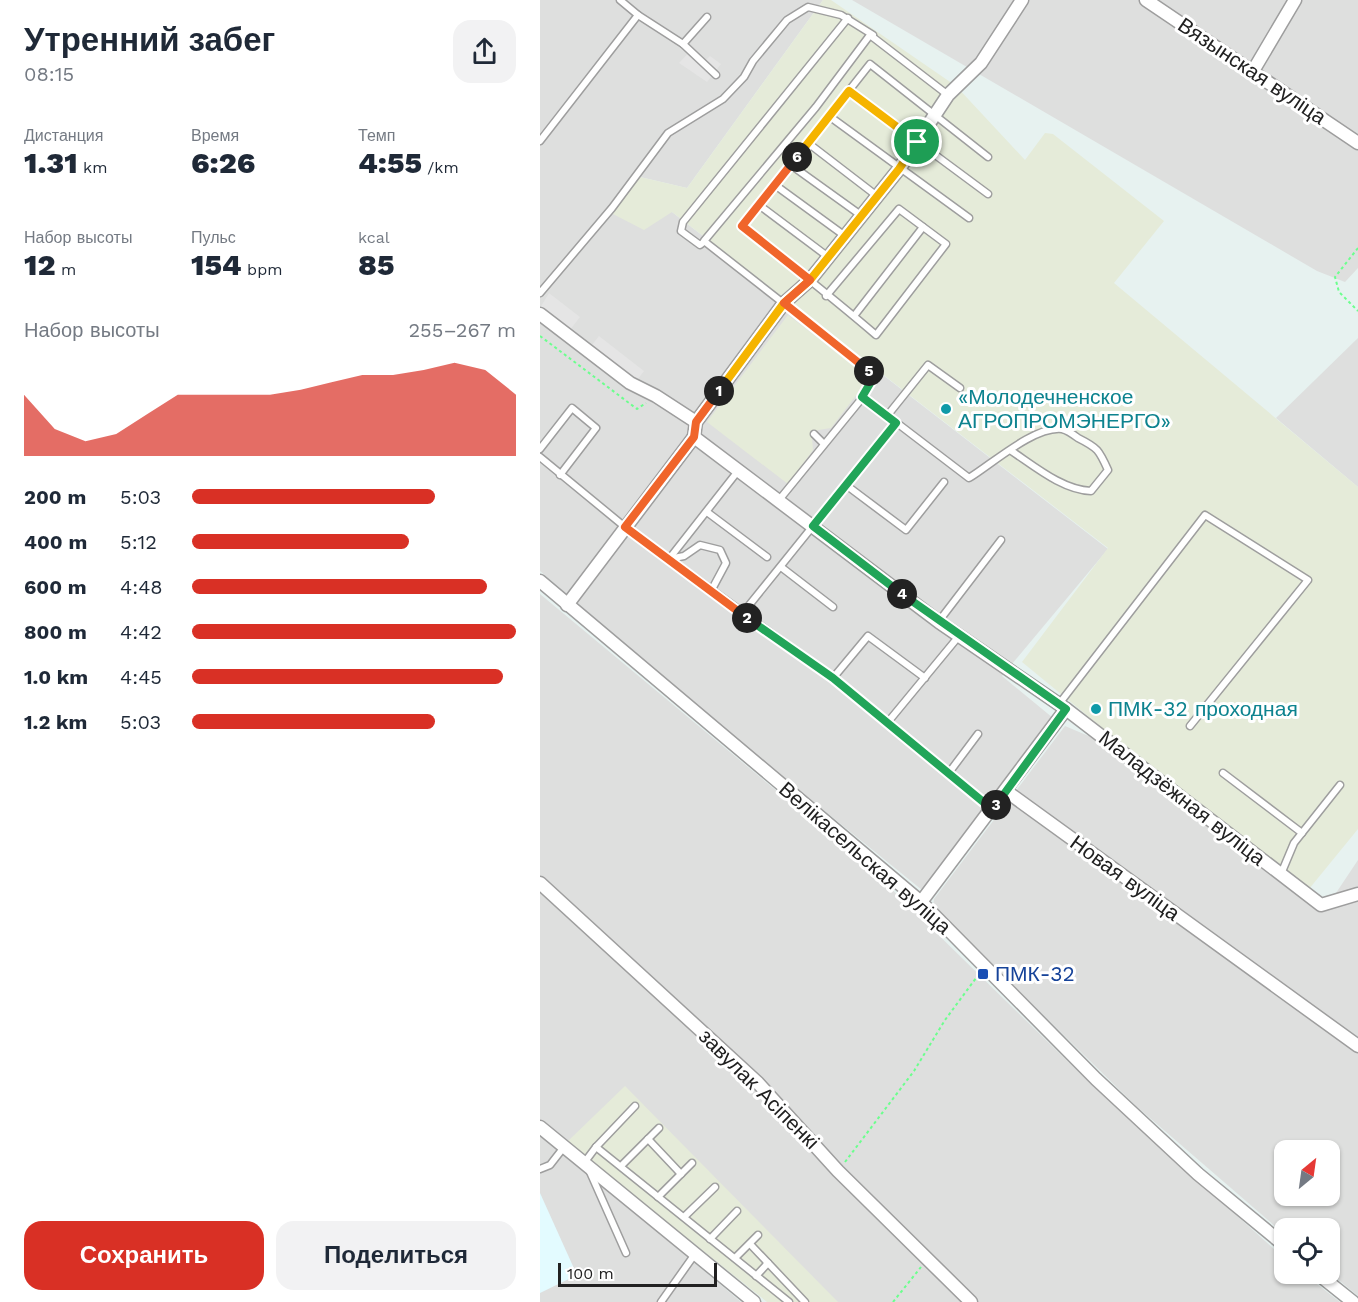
<!DOCTYPE html>
<html lang="ru">
<meta charset="utf-8">
<style>
body{margin:0;font-family:"Work Sans",sans-serif;background:#f2f2f3;color:#1f2937;height:100vh;display:flex;flex-direction:column;font-size:22px;white-space:nowrap}
*{box-sizing:border-box;margin:0}
p{font-size:20px;color:#747a83}
.icon{flex:none;width:33px;height:33px;fill:none;stroke:currentColor;stroke-width:2;stroke-linecap:round;stroke-linejoin:round}
.map{position:relative;flex:1;overflow:hidden}
.details{display:flex;flex-direction:column;background:#fff;width:540px}
.details>*{flex:none}
.needle{width:39px;rotate:29deg}
.fabs{position:absolute;left:734px;top:1140px;display:grid;gap:12px}
.fabs a{display:grid;place-items:center;width:66px;height:66px;border-radius:12px;background:#fff;box-shadow:0 2px 4px #0004;font-size:30px}
.scale{position:absolute;left:18px;bottom:15px;width:159px;box-sizing:border-box;padding-left:6px;border:3px solid #212121;border-top:0;font-size:16px;line-height:21px;white-space:nowrap;color:#212121;-webkit-text-stroke:4px #fff;paint-order:stroke}
.pin{position:absolute;display:grid;place-items:center;width:51px;height:51px;color:#fff;margin:-26px;border:3px solid #fff;border-radius:50%;box-shadow:0 2px 6px #0007}
.km{position:absolute;width:30px;height:30px;margin:-15px;border-radius:50%;background:#222;color:#fff;font-size:16px;line-height:30px;text-align:center}
.round{display:grid;place-items:center;flex:none;width:63px;height:63px;border-radius:18px;background:#f2f2f3}
.headline{display:flex;align-items:center;justify-content:space-between;height:102px;padding:0 24px}
h1{font-size:33px;font-weight:800;line-height:45px}
.figures{display:grid;grid-template-columns:repeat(3,1fr);gap:9px;height:102px;padding:6px 24px}
.figures div{display:grid;align-content:center}
.figures b{font-size:30px;font-weight:800}
.figures small{font-size:16px;font-weight:400}
.figures p{font-size:16px}
.chart{height:168px;padding:12px 24px}
.chart p{display:flex;justify-content:space-between}
.chart svg{width:100%;height:108px;margin-top:6px;fill:#d93025;opacity:.7}
.primary-button{display:flex;gap:12px;margin-top:auto;padding:12px 24px}
.primary-button a{flex:1;height:69px;border-radius:18px;background:#d93025;color:#fff;font-size:24px;font-weight:800;line-height:69px;text-align:center}
.primary-button a+a{background:#f2f2f3;color:#1f2937}
ul{padding:0 24px;list-style:none;font-size:20px}
li{display:grid;grid-template-columns:96px 72px 1fr;align-items:center;height:45px}
li i{height:15px;border-radius:8px;background:#d93025}
main{display:flex;flex:1;min-height:0}
.map>svg:first-child{display:block}
.residential{fill:#dedfde;fill-rule:evenodd}
.industrial{fill:#e5ebd9}
.education{fill:#e3fbff}
.parking{fill:#e5e5e5}
.lines{fill:none;stroke-linecap:round;stroke-linejoin:round}
.lane-casing{stroke:#9e9e9e;stroke-width:9}
.street-casing{stroke:#9e9e9e;stroke-width:15}
.path{stroke:#6bff8d;stroke-width:2;stroke-dasharray:3 3;stroke-linecap:butt}
.lane{stroke:#fff;stroke-width:6}
.street{stroke:#fff;stroke-width:12}
.split-1-casing{stroke:#fff;stroke-width:12}
.split-2-casing{stroke:#fff;stroke-width:12}
.split-3-casing{stroke:#fff;stroke-width:12}
.split-4-casing{stroke:#fff;stroke-width:12}
.split-5-casing{stroke:#fff;stroke-width:12}
.split-6-casing{stroke:#fff;stroke-width:12}
.split-7-casing{stroke:#fff;stroke-width:12}
.split-1{stroke:#f5b400;stroke-width:8}
.split-2{stroke:#f0652b;stroke-width:8}
.split-3{stroke:#22a559;stroke-width:8}
.split-4{stroke:#22a559;stroke-width:8}
.split-5{stroke:#22a559;stroke-width:8}
.split-6{stroke:#f0652b;stroke-width:8}
.split-7{stroke:#f5b400;stroke-width:8}
.culture-dot{fill:#0f9aa8;stroke:#fff;stroke-width:2}
.transit-dot{fill:#1a4fb4;stroke:#fff;stroke-width:2}
.labels{text-anchor:middle;stroke-width:6;stroke-linejoin:round;paint-order:stroke}
.street-label{font-size:21px;fill:#212121;stroke:#fff}
.culture-label{font-size:21px;fill:#0d838f;stroke:#fff;text-anchor:start}
.transit-label{font-size:21px;fill:#164399;stroke:#fff;text-anchor:start}
</style>
<main>
<section class="details">
<div class="headline"><div><h1>Утренний забег</h1><p>08:15</p></div><a class="round"><svg class="icon" aria-label="share" viewBox="0 0 24 24"><path d="M12 15V3M7 8l5-5 5 5M5 13v7h14v-7"/></svg></a></div>
<div class="figures">
<div><p>Дистанция</p><b>1.31<small> km</small></b></div>
<div><p>Время</p><b>6:26</b></div>
<div><p>Темп</p><b>4:55<small> /km</small></b></div>
</div>
<div class="figures">
<div><p>Набор высоты</p><b>12<small> m</small></b></div>
<div><p>Пульс</p><b>154<small> bpm</small></b></div>
<div><p>kcal</p><b>85</b></div>
</div>
<div class="chart"><p><span>Набор высоты</span>255–267 m</p>
<svg viewBox="0 0 160 44" preserveAspectRatio="none"><path d="M0 44V19L10 33L20 38L30 35L40 27L50 19L60 19L70 19L80 19L90 17L100 14L110 11L120 11L130 9L140 6L150 9L160 19V44z"/></svg>
</div>
<ul>
<li><b>200 m</b>5:03<i style="width:75%"></i></li>
<li><b>400 m</b>5:12<i style="width:67%"></i></li>
<li><b>600 m</b>4:48<i style="width:91%"></i></li>
<li><b>800 m</b>4:42<i style="width:100%"></i></li>
<li><b>1.0 km</b>4:45<i style="width:96%"></i></li>
<li><b>1.2 km</b>5:03<i style="width:75%"></i></li>
</ul>
<div class="primary-button"><a>Сохранить</a><a>Поделиться</a></div>
</section>
<div class="map">
<svg width="818" height="1302" viewBox="0 0 818 1302">
<rect width="100%" height="100%" fill="#e7f2f0"/>
<g class="residential">
<path d="M0,0h283l-136,188 -47,-11 32,35 436,337 -106,127 51,42 -68,99 -63,73 -170,-138 -212,-181z"/>
<path d="M312,0h506v268l-13,14 -28,-11z"/>
<path d="M818,338v149l-82,-69z"/>
<path d="M0,594l333,277 221,216 190,171v16h20l36,28h-570l-230,-181z"/>
<path d="M525,726l26,11 209,160 24,14 34,-51v436l-29,-24v-44h-45v6l-148,-128 -203,-199 1,-8zM744,1150h45v46h-45z"/>
<path d="M0,1133l201,169h-201z"/>
</g>
<g class="industrial">
<path d="M283,0h8l125,86 69,74 20,-27 8,1 111,87 -50,62 244,204v342l-49,60 -186,-144 -101,-83 86,-114 -436,-336 -28,18 -33,-17 29,-36 47,11z"/>
<path d="M248,315l78,60 1,6 -36,47 -13,2 -6,8 1,12 -25,34 -81,-62z"/>
<path d="M85,1086l213,216h-71l-200,-160z"/>
</g>
<path class="education" d="M0,1193l37,82 -37,18z"/>
<g class="parking">
<path d="M152,49l14,11 4,-4 11,8 -14,18 -28,-19z"/>
<path d="M9,293l31,24 -10,13 21,16 8,-10 45,35 -9,12 -95,-75z"/>
</g>
<g class="lines">
<defs>
<g id="lane">
<path d="M80,0l18,15"/>
<path d="M143,44l24,-27"/>
<path d="M309,91l139,103"/>
<path d="M289,116l140,102"/>
<path d="M0,141l98,-126 45,29 33,31"/>
<path d="M268,143l69,53"/>
<path d="M251,165l71,51"/>
<path d="M235,185l70,51"/>
<path d="M219,205l68,51"/>
<path d="M165,241l-5,4 -19,-14 2,-9 165,-204"/>
<path d="M0,293l72,-85 56,-75 55,-34 21,-22 9,-16 34,-41 21,-13 33,8 32,20"/>
<path d="M286,296l73,-87 47,35 -70,91c-43,-37 -89,-73 -134,-109l128,-162 118,93"/>
<path d="M314,316l69,-89"/>
<path d="M323,397l106,81c23,-14 65,-52 93,-49 5,1 12,6 16,9 20,10 21,12 30,32l-17,21c-29,-1 -58,-26 -81,-41"/>
<path d="M347,416l41,-51 32,23"/>
<path d="M274,434l10,10"/>
<path d="M0,449l32,-41 24,20 -36,47"/>
<path d="M0,457l85,70 208,151 159,132"/>
<path d="M306,485l60,45 38,-48"/>
<path d="M239,500l84,-103 12,-22 -171,-134 112,-134 54,-72 78,60"/>
<path d="M167,512l60,45"/>
<path d="M129,559l69,-88"/>
<path d="M129,559l15,-3 16,-11 20,5 6,13 -15,28"/>
<path d="M241,567l52,40"/>
<path d="M202,614l154,-191"/>
<path d="M399,621l62,-81"/>
<path d="M293,678l35,-42 57,42"/>
<path d="M519,704l146,-189 103,65 -118,146"/>
<path d="M348,722l71,-86"/>
<path d="M683,773l79,60"/>
<path d="M408,774l30,-40"/>
<path d="M741,874l13,-31 46,-58"/>
<path d="M108,1139l33,35"/>
<path d="M56,1147l39,-41"/>
<path d="M44,1163l12,-16 193,155"/>
<path d="M81,1166l38,-38"/>
<path d="M0,1169l10,-4 14,-18"/>
<path d="M50,1172l36,81"/>
<path d="M118,1197l34,-34"/>
<path d="M144,1217l31,-30"/>
<path d="M170,1239l27,-28"/>
<path d="M210,1244l55,58"/>
<path d="M195,1258l23,-23"/>
<path d="M216,1276l12,-13"/>
<path d="M121,1302l34,-48"/>
</g>
<g id="street">
<path d="M606,0l212,143"/>
<path d="M713,71l42,-71"/>
<path d="M0,314l90,69 26,13 40,26"/>
<path d="M154,437l245,185 127,87 255,196 37,-11"/>
<path d="M154,437l2,-15 88,-119 26,-23 89,-111 49,-74 33,-32 41,-63"/>
<path d="M0,581l381,321 175,177 102,95 86,71"/>
<path d="M27,605l127,-168"/>
<path d="M466,791l352,255"/>
<path d="M0,883l218,200 80,88 133,131"/>
<path d="M381,902l145,-193"/>
<path d="M0,1127l214,175"/>
<path d="M778,1274l35,28"/>
</g>
</defs>
<use href="#lane" class="lane-casing"/>
<use href="#street" class="street-casing"/>
<g class="path">
<path d="M818,248l-23,29 4,15 19,19"/>
<path d="M0,336l97,73 9,-6"/>
<path d="M305,1162l69,-91 31,-51 34,-46"/>
<path d="M353,1302l28,-35"/>
</g>
<use href="#lane" class="lane"/>
<use href="#street" class="street"/>
</g>
<g class="lines">
<defs>
<path id="split-1" d="M179,391l65,-88 26,-23 89,-111 18,-27"/>
<path id="split-2" d="M179,391l-23,31 -2,15 -69,90 122,91"/>
<path id="split-3" d="M207,618l86,60 160,132 3,-5"/>
<path id="split-4" d="M362,594l164,115 -70,96"/>
<path id="split-5" d="M329,371l6,4 -13,22 34,26 -83,103 89,68"/>
<path id="split-6" d="M257,157l-55,69 68,54 -26,23 85,68"/>
<path id="split-7" d="M257,157l52,-66 68,51"/>
</defs>
<use href="#split-1" class="split-1-casing"/>
<use href="#split-2" class="split-2-casing"/>
<use href="#split-3" class="split-3-casing"/>
<use href="#split-4" class="split-4-casing"/>
<use href="#split-5" class="split-5-casing"/>
<use href="#split-6" class="split-6-casing"/>
<use href="#split-7" class="split-7-casing"/>
<use href="#split-1" class="split-1"/>
<use href="#split-2" class="split-2"/>
<use href="#split-3" class="split-3"/>
<use href="#split-4" class="split-4"/>
<use href="#split-5" class="split-5"/>
<use href="#split-6" class="split-6"/>
<use href="#split-7" class="split-7"/>
</g>
<g class="culture-dot">
<circle cx="406" cy="409" r="6"/>
<circle cx="556" cy="709" r="6"/>
</g>
<rect class="transit-dot" x="437" y="968" width="12" height="12" rx="3"/>
<g class="labels">
<g class="street-label">
<text transform="translate(712 71) rotate(34)" y="7">Вязынская вуліца</text>
<text transform="translate(642 798) rotate(38)" y="7">Маладзёжная вуліца</text>
<text transform="translate(325 858) rotate(41)" y="7">Велікасельская вуліца</text>
<text transform="translate(585 878) rotate(36)" y="7">Новая вуліца</text>
<text transform="translate(219 1089) rotate(45)" y="7">завулак Асіпенкі</text>
</g>
<g class="culture-label">
<text x="418" y="404">«Молодечненское<tspan x="418" dy="24">АГРОПРОМЭНЕРГО»</tspan></text>
<text x="568" y="716">ПМК-32 проходная</text>
</g>
<g class="transit-label">
<text x="455" y="981">ПМК-32</text>
</g>
</g>
</svg>
<div class="fabs">
<a><svg class="needle" viewBox="-14 -14 28 28"><path d="M0-13l5 13h-10z" fill="#e53935"/><path d="M0 13l5-13h-10z" fill="#747a83"/></svg></a>
<a><svg class="icon" aria-label="locate" viewBox="0 0 24 24"><circle cx="12" cy="12" r="6"/><path d="M12 2v4M12 18v4M2 12h4M18 12h4"/></svg></a>
</div>
<div class="scale">100 m</div>
<div class="pin" style="left:377px;top:142px;background:#1e9e55"><svg class="icon" aria-label="arrive" viewBox="0 0 24 24"><path d="M6 21V4h12l-3 4 3 4H6"/></svg></div>
<b class="km" style="left:179px;top:391px">1</b>
<b class="km" style="left:207px;top:618px">2</b>
<b class="km" style="left:456px;top:805px">3</b>
<b class="km" style="left:362px;top:594px">4</b>
<b class="km" style="left:329px;top:371px">5</b>
<b class="km" style="left:257px;top:157px">6</b>
</div>
</main>
